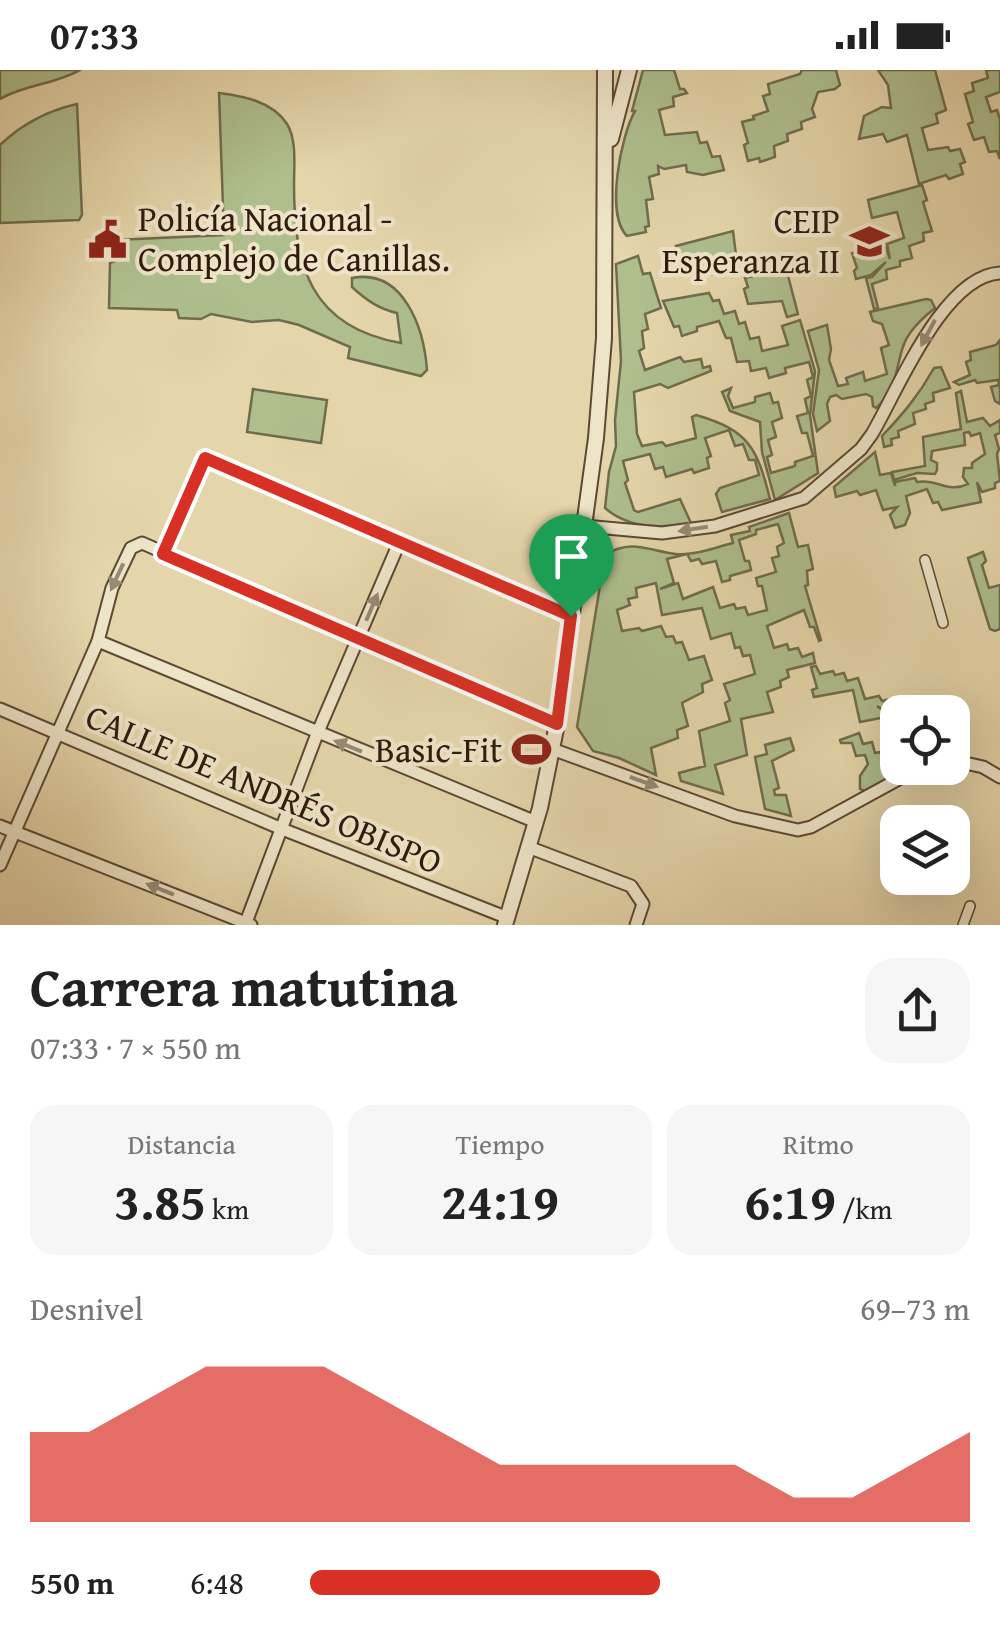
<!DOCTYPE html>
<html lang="es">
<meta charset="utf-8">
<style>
body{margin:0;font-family:"Gentium Book Plus",serif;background:#f6f6f6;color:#222;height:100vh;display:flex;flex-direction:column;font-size:38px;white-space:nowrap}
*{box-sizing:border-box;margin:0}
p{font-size:32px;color:#767676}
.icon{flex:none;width:55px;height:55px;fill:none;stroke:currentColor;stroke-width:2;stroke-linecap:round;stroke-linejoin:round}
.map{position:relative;height:855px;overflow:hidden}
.details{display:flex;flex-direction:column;background:#fff;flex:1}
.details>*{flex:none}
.tools{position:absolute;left:880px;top:625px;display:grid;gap:20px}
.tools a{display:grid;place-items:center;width:90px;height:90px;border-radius:20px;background:#fff;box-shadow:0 10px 40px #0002;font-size:50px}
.pin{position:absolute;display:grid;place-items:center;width:85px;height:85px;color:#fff;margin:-102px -42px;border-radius:50% 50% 50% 0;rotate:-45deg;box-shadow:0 0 10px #0007}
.pin .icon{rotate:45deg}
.round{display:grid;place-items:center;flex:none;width:105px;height:105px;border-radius:30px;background:#f6f6f6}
.overview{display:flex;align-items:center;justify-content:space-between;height:170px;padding:0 30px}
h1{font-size:55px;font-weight:700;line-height:75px}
.metrics{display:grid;grid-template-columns:repeat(3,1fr);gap:15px;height:170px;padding:10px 30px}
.metrics div{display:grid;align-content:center;border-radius:25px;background:#f6f6f6;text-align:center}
.metrics b{font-size:50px;font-weight:700}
.metrics small{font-size:28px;font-weight:400}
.metrics p{font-size:28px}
.chart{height:280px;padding:20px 30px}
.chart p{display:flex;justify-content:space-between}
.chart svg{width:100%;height:180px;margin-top:10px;fill:#d93025;opacity:.7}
ul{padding:0 30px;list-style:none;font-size:32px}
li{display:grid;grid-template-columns:160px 120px 1fr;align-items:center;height:75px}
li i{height:25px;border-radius:12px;background:#d93025}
.status{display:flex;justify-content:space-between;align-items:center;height:70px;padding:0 50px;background:#fff;direction:ltr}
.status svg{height:28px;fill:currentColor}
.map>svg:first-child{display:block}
.green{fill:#aebe8d;stroke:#6f6c4d;stroke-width:2.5;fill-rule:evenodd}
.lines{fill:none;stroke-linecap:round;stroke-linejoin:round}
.pedestrian-casing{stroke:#5d4834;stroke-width:12}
.minor-casing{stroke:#5d4834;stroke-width:15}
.tertiary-casing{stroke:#5d4834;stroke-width:18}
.pedestrian{stroke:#eee4c8;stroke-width:9}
.minor{stroke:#eee4c8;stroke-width:11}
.tertiary{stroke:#eee4c8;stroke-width:14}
.oneway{fill:#988974}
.route-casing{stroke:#fff;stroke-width:20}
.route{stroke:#d93025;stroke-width:12}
.labels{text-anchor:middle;stroke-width:8;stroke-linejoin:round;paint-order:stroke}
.poi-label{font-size:35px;fill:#30190d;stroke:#eee4c8;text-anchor:end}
.street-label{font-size:35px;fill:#30190d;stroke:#eee4c8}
</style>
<div class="status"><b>07:33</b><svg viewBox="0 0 49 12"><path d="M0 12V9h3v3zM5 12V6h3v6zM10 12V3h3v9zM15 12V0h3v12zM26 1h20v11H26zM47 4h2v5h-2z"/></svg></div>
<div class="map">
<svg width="1000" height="855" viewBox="0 0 1000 855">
<rect width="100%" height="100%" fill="#e5d5aa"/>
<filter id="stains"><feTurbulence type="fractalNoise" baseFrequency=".002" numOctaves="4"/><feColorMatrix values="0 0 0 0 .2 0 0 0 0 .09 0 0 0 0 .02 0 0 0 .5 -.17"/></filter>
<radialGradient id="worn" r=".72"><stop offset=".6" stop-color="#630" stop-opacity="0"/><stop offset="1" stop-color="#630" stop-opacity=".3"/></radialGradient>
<g class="green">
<path d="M0,0h80c-23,14 -54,14 -80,29z"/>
<path d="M643,0h31l6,19h4l3,4 -14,4 1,9 -15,4 6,25 32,-3 3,11 7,-1 5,15 8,-1 4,14 -21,5 -16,-3 -1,-7 -22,4 -6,-3 1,8 -10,3 4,22 -7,1 3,26 -4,1 1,5 -19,4c-22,-21 -6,-101 8,-125h-3z"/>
<path d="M802,0h34l4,15 -5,4 -17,3 -6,17 3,8 -14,5 1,7 -15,5 1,7 -14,5 1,11 -15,5 -1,-4 -11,3 -4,-16 4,-2 -6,-21 12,-3 -1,-3 15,-5 -5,-15 7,-2 -2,-10 32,-10z"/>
<path d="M878,0h57l11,40 -10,4 2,9 -16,5 6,22 20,-3 2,4 10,-2 5,13 -5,2 3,10 -14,5 -3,-4 -27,9 -12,-49 -20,7 -4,-8 -24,5 5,-23 18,-9 9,1 -3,-23z"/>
<path d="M986,0h14v22l-14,5 5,15 6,-2 3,9v40l-3,-8 -8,1 -5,-15 -10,3 -6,-16 5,-2 -8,-28 9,-3 -2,-8 16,-5z"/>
<path d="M219,23c24,3 53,8 68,31 10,16 7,42 7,60 0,82 16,143 107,159l-4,-30c-18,-4 -31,-13 -45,-26v-9c52,-10 72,51 75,92l-6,6 -73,-18 2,-11 -51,-22 -20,-5 -27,2 -41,-8 -10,5 -22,-1 -2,-8 -68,-2 1,-45 7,-3 -2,-20 109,-5z"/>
<path d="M77,34l5,111 -3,5 -79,3v-78c22,-21 46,-34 77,-41z"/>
<path d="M922,115l5,15 -4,2 9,29 -9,2 1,8 -15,5 3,12 -12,3v5l-14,4 1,9 -15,5 6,24 -4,1 -8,-31 6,-1 14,-15 -15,13 -15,4 -2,-8 3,-3 -5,-15 33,-9 5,15 -3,-15 17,-6 -7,-26 -25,6 -4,-18z"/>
<path d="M733,161l4,32 -15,5 -3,-4 -27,8 -3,-10 -8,2 -5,-18z"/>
<path d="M638,186l5,18 7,-1 11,35 -16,6 3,15 -6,2 2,17 -5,3 6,19 35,-13 4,5 17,-3 2,9 7,-2 1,5 -43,17 -8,-4 -26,8 3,42 5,12 20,-4 4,4 30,-8 -4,-21 4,-2c52,15 61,32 74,84l-48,13 -6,-18 4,-6 39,-13 -4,-15h-6l-6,-16 -8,2 -6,-16 -24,8 6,18 -4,2 2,10 -15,5 -2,-4 -26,8 -3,-10 -8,2 -5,-15 -27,7 5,19 -3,3 9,27 4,2 42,-13 11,24c-30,6 -62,6 -86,-15l4,-36 7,-26 -1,-26 6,-59 -5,-97z"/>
<path d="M786,198l12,46 -11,3 -5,-16 -34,3 -4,-15 4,-2 -3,-9z"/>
<path d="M709,223l4,8 6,-1 5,14 11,-3 4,13 6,-2 5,17 9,-2 3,14 26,-6 -6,-19 18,-6 15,51 -5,44 8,58 -43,27 -13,-48 -2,-30 -30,-11 -8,-19 9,-4 -3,8 5,12 22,-6v-5l15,-4 3,10 5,-1 4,16 -10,4 4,15 -8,3 4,15 -5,2 4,16 24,-7v-4l18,-6 -6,-23h-5l-5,-17 11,-3 -3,-14 6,-3 -4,-16 6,-3 -4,-15 -24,6 1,5 -17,5 -3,-10 -15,3 -2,-10 -12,1 -6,-24h-5l-7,-17 -22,6v4l-15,5 -3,-10 -5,1 -11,-26z"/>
<path d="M926,229l5,1 4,8c-10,8 -26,23 -31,36 -9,24 -6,45 -28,64l-3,-2 -1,-9 -6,-3 -24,5 -6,-4 -6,2 -3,7 3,17 -13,10 -4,-17 6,-44 -11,-39 19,-6 4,24 -2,11 9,26 10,-2 -2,-6 17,-6 2,9 22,-7 -6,-26 8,-3 -7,-21 -9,-3 -3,-9z"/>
<path d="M1000,270v64l-5,-3 -4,-14 8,-2 -1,-5 -21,3 -2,-3 -16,5 -5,-3 16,-7 -4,-13 5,-2 -1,-8 26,-7z"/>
<path d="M941,297l9,21 -17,5 1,8 -9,3 1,5 -13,4 2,11 -17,7 1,6 -8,2 1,6 -8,2 -2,-11c21,-22 37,-41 52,-68z"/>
<path d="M253,319l74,11 -6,43 -74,-11z"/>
<path d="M961,321l6,31 16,-4 7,8 10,-6v13l-5,2 4,14 -2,5 3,27 -5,2v5l-13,4 -5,-10 4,20 -39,8 -4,-8 -5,1 -6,-14 -21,7 4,17 -5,12 -10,3 -5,-13 7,-8 -14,3 -7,-20 -16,5 -3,-4 -21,6 -2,-10 41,-35 5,23 11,-2 4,13v-4l20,-4 2,4c20,-4 31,12 51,2l-5,-7 1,-9h8v-5l13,-9 -5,-21 -9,3 -2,-4 -5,1 1,12 -33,6 -1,9 6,3v7l-2,4 -18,-1 -23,7 -2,-8 33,-6 -2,-29 38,-8 -5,-36z"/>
<path d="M789,443l9,34 10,-2 5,24 -6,2 1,14 -3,1 16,54 -2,1 -5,-14h-4l-6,-17 -37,16 7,22 13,-4 2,6 9,-2 4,9 11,-4 2,10 -28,7 2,7 -9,4 1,6 -14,5 6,20 -32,7 6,36 -32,10 8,29 -42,-13 -2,-8 26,-7 -6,-35 31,-10 -5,-18 5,-3 -6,-16 31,-10 -5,-19 -7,1 -3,-9 -5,1 -4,-15 -20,6 -9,-31 -40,7 -6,-32 -20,5 1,9 -9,2 2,6 -13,5 5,21 17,-3 3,3 19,-5 5,11 7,-1 3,7 6,-1 7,18 15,-4 8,24 -10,4 1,8 -21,11 6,23 -11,4 1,8 -27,10 5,27 -37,-17 -26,-7 -16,-24 28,-172c26,-17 45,-4 71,-1 18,2 40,-7 57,-11l-2,-8 19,-4 -1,-4zM778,454l6,19 -7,4 2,9 -7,2 4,14 -20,6 2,8h4l5,24 -19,5 -3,-8 -9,2 -2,-5 -14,4 -7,-21 -30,12 -5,-16 -18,6 14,-6 -7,-24 20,-5 4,7 8,-2 3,5 14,-3 6,21 8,-2v-4l21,-6 -2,-9h-4l-6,-21 17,-6v-4z"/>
<path d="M983,482l3,9 -4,4 7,23 11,-3v44l-5,2 -5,-2 -22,-71z"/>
<path d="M816,596l4,8 13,-3 2,4 9,-2 3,8 11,-3 7,21 14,-3 3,5 8,-2 2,9 -8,2 -7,-4 8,6 10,-3 1,6 -36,7 -7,-32 -39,7 -2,-7 5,-2 -6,-21z"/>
<path d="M859,663l4,11 9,-2 3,11 5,-1 11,28 -21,13 -10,-4v-13l8,-12 -3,-9 -9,1 -4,-13h-11l-1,-3z"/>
<path d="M790,668l4,12 -22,11 7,27 -5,2 1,5h11l5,21 -26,-7 -10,-52 12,-3 -2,-9z"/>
</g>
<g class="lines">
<defs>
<g id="pedestrian">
<path d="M925,490l18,63"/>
<path d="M963,855l7,-19"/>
</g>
<g id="minor">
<path d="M584,456l78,7 53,-7 89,-28 57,-49 11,-15c26,-44 71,-158 128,-161"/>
<path d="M163,484l42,-95 366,157"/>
<path d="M98,571l438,181"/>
<path d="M0,639l282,120 226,89"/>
<path d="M552,679l183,67 63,14 13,-3 108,-59"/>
<path d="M952,690l31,7 17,10"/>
<path d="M0,756l251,99"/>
<path d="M528,777l103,39 12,18 -7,21"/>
<path d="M0,795l98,-224 14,-53 19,-40 11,-5 415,181"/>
<path d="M245,855l72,-191 82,-191"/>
</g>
<g id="tertiary">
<path d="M611,69l18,-69"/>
<path d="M505,855l35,-117 17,-84 39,-286 8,-100 1,-268"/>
</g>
</defs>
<use href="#pedestrian" class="pedestrian-casing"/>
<use href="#minor" class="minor-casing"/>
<use href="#tertiary" class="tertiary-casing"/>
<use href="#pedestrian" class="pedestrian"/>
<use href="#minor" class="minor"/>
<use href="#tertiary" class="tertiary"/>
</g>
<defs><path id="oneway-solid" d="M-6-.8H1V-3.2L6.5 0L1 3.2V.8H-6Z" transform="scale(2.5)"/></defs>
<g class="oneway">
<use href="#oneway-solid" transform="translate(928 263) rotate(118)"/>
<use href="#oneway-solid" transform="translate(693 459) rotate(171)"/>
<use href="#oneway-solid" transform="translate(117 507) rotate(115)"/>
<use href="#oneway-solid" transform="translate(372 537) rotate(-67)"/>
<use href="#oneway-solid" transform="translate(348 676) rotate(-158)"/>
<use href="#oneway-solid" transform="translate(644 712) rotate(20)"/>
<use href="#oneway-solid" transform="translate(160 819) rotate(-158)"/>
</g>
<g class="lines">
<defs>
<path id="route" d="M205,388l366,158 -14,108 -394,-170z"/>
</defs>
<use href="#route" class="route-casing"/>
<use href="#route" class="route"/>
</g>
<defs>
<symbol id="civic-bare" viewBox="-9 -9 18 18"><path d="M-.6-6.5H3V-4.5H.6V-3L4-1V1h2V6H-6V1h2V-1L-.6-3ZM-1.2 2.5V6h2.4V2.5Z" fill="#8f2418" stroke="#eee4c8" stroke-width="2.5" paint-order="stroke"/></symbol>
<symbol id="school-bare" viewBox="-9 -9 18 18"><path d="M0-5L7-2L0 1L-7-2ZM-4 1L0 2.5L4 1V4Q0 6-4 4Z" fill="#8f2418" stroke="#eee4c8" stroke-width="2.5" paint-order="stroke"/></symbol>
<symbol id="stadium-bare" viewBox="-9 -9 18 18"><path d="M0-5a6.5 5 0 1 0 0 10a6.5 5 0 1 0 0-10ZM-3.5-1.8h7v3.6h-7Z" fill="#8f2418" stroke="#eee4c8" stroke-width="2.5" paint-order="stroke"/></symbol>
</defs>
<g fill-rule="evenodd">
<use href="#civic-bare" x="80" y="142" width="55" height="55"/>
<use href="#school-bare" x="842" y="144" width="55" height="55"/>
<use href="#stadium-bare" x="504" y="652" width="55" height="55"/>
</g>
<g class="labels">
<g class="poi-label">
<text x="138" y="161" text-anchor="start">Policía Nacional -<tspan x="138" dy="40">Complejo de Canillas.</tspan></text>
<text x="840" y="163">CEIP<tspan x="840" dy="40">Esperanza II</tspan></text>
<text x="502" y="692">Basic-Fit</text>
</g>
<g class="street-label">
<text transform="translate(264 719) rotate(23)" y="12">CALLE DE ANDRÉS OBISPO</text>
</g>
</g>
<rect width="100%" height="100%" filter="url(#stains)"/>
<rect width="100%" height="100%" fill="url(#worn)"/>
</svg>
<div class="tools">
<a><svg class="icon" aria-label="locate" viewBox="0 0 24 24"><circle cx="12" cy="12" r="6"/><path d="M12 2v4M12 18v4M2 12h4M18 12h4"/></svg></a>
<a><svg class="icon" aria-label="layers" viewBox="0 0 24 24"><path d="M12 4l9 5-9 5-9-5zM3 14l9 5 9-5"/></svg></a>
</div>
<div class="pin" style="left:571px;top:546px;background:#1e9e55"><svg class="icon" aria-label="arrive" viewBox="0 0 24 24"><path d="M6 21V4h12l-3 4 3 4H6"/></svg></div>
</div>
<section class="details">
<div class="overview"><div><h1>Carrera matutina</h1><p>07:33 · 7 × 550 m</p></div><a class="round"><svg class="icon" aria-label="share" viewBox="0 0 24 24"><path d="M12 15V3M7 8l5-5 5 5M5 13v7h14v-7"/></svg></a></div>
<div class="metrics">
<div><p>Distancia</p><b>3.85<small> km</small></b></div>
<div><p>Tiempo</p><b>24:19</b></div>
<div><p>Ritmo</p><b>6:19<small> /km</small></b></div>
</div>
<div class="chart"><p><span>Desnivel</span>69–73 m</p>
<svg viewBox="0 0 160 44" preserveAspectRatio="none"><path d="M0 44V22L10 22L20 14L30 6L40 6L50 6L60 14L70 22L80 30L90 30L100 30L110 30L120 30L130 38L140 38L150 30L160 22V44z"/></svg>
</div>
<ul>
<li><b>550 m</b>6:48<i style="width:53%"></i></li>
</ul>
</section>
